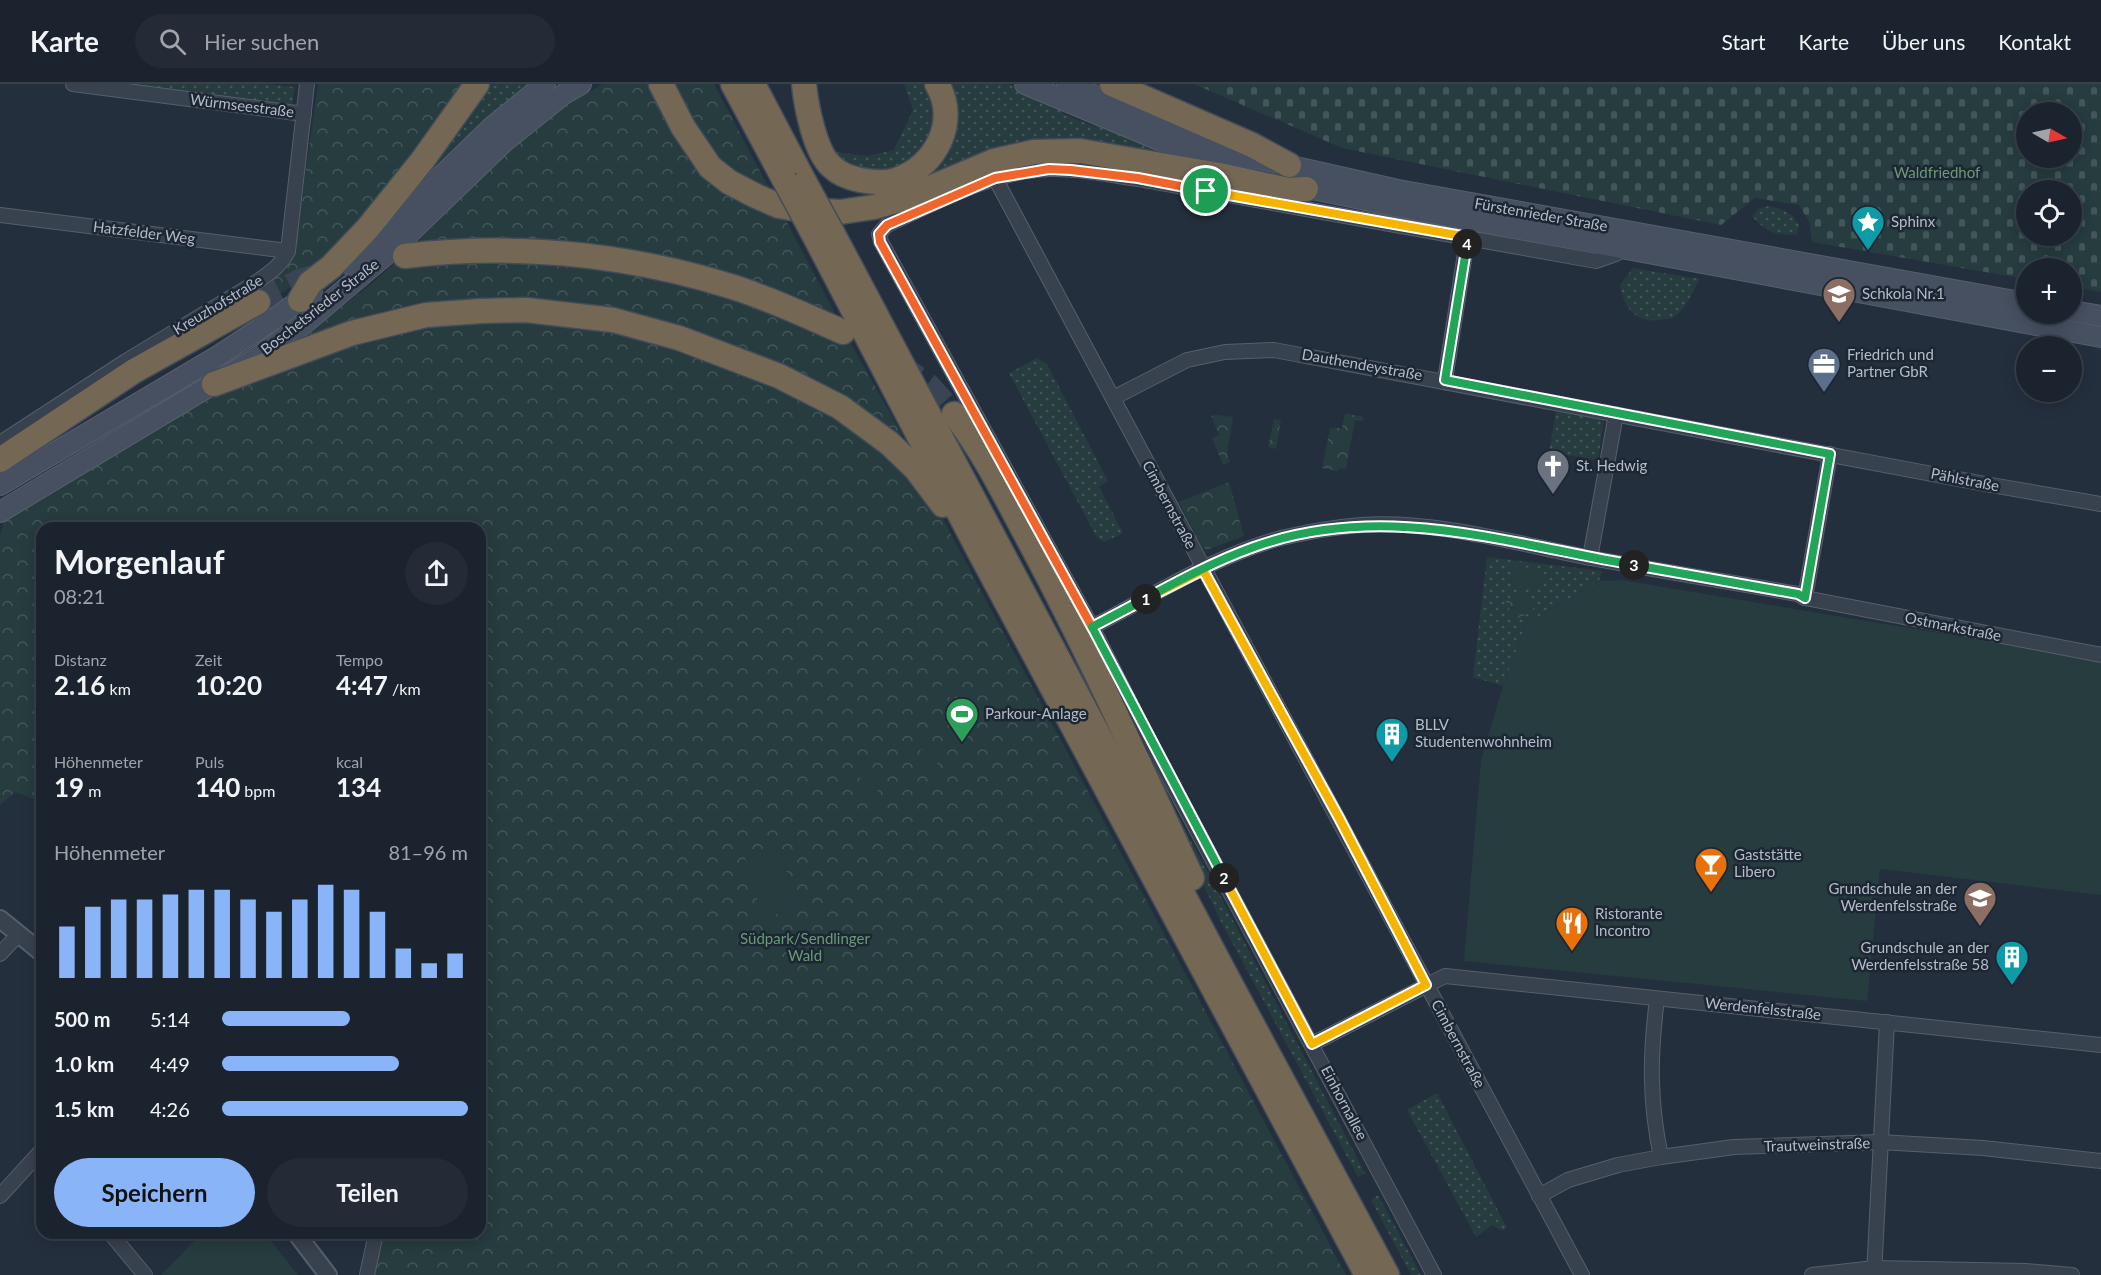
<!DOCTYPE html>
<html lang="de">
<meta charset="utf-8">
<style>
body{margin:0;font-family:Lato,sans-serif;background:#242b36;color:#f1f3f6;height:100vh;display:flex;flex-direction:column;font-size:22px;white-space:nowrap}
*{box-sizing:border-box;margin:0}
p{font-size:20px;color:#a0a4aa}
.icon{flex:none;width:33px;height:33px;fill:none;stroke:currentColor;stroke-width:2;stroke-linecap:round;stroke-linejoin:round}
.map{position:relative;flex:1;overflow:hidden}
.drawer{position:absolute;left:36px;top:438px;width:450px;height:717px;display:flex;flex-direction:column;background:#1b232e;border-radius:18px;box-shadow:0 3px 15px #0003,0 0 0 2px #39404a}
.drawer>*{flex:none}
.needle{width:39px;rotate:99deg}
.buttons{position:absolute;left:2016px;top:18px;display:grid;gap:12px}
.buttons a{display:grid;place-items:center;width:66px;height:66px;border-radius:50%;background:#1b232e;box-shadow:0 3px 15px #0003,0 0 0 2px #39404a;font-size:30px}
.pin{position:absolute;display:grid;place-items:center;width:51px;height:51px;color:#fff;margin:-26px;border:3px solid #fff;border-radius:50%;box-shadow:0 2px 6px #0007}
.km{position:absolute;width:30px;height:30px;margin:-15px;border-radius:50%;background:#222;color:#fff;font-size:16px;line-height:30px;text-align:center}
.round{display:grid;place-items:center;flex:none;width:63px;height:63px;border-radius:32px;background:#242b36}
.headline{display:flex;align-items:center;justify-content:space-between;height:102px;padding:0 18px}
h1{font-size:33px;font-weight:700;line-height:45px}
.stats{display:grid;grid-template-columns:repeat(3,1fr);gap:9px;height:102px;padding:6px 18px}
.stats div{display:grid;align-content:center}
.stats b{font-size:26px;font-weight:700}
.stats small{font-size:16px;font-weight:400}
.stats p{font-size:16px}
.chart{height:168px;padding:12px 18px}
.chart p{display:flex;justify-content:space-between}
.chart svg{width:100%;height:108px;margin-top:6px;stroke:#8ab4f8;stroke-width:6}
.primary-button{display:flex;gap:12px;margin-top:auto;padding:12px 18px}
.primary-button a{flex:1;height:69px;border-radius:36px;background:#8ab4f8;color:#111;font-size:24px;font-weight:700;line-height:69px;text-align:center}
.primary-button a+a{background:#242b36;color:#f1f3f6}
ul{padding:0 18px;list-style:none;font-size:20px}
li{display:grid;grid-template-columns:96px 72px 1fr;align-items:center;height:45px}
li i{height:15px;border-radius:8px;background:#8ab4f8}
header{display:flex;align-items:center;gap:36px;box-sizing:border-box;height:84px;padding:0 30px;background:#1b232e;border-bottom:2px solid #39404a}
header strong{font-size:28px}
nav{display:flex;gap:33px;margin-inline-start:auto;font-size:21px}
.search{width:420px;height:54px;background:#242b36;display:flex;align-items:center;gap:15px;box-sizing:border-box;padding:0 21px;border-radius:33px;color:#a0a4aa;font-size:22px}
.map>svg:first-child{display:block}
.grass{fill:url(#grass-dots)}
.cemetery{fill:url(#cemetery-stones);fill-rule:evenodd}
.park{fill:url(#park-crowns)}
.garden{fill:#263c3f}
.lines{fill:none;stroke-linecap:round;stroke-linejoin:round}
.motorway-tunnel{stroke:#3a4453;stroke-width:24;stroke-dasharray:24 12;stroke-linecap:butt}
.minor-casing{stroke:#565f6c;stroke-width:16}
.tertiary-casing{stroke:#565f6c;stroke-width:20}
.secondary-casing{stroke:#565f6c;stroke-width:22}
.motorway-casing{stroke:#434c59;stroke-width:27}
.minor{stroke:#38414e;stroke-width:14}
.tertiary{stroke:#38414e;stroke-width:16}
.secondary{stroke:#465061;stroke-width:20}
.motorway{stroke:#746855;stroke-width:24}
.motorway-bridge-casing{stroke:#434c59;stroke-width:27;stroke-linecap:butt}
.motorway-bridge{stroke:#746855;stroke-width:24}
.split-1-casing{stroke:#fff;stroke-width:12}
.split-2-casing{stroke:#fff;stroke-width:12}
.split-3-casing{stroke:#fff;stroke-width:12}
.split-4-casing{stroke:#fff;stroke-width:12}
.split-5-casing{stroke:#fff;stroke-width:12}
.split-1{stroke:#f0652b;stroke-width:8}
.split-2{stroke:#f5b400;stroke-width:8}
.split-3{stroke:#22a559;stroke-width:8}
.split-4{stroke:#22a559;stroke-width:8}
.split-5{stroke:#f5b400;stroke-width:8}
.labels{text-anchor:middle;stroke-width:5;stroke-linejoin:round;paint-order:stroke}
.street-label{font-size:15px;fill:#b4bcc9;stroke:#1d2633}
.park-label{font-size:15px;fill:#6b9a76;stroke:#1d2633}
.poi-label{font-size:15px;fill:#b4bcc9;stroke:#1d2633;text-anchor:start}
</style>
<header>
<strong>Karte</strong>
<div class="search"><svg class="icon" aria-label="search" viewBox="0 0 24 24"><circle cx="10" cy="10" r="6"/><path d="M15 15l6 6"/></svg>Hier suchen</div>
<nav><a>Start</a><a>Karte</a><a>Über uns</a><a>Kontakt</a></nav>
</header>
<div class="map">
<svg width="2101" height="1191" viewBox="0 0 2101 1191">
<defs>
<pattern id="grass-dots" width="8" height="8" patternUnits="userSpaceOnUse" patternTransform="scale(1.5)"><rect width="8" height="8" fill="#263c3f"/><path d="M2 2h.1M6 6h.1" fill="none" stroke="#435659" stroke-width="1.8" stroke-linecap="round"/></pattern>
<pattern id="cemetery-stones" width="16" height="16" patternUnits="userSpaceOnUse" patternTransform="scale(1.5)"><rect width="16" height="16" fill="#263c3f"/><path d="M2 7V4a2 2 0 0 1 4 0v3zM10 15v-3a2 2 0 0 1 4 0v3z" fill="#435659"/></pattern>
<pattern id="park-crowns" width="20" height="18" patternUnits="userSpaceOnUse" patternTransform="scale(1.5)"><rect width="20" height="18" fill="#263c3f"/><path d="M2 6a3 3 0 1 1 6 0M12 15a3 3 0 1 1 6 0" fill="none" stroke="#435659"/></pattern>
</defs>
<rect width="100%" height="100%" fill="#242f3e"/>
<g class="grass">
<path d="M115,0h153l27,3 -3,18z"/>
<path d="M485,0h51l-107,97 -6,-12z"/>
<path d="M904,0h22l7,10 3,26 -11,30 -33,23 -28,-1 -31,-16 3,-4 31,4 27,-6 19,-40z"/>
<path d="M947,0h62l38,16 17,14 24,10 32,8 62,25 -97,-12 -157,35 -3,-4z"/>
<path d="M1769,122c14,3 23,7 30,19l-2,9c-21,3 -32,-3 -45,-18l6,-7z"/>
<path d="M1633,184l67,11c-6,10 -16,33 -26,38 -3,2 -7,2 -10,2 -26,6 -40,-9 -44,-34z"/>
<path d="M1037,274l10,6 61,117 -9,6 24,46 -19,9 -7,-4 -88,-165z"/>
<path d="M1556,327l48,8 -6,41 -49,-8z"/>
<path d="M1487,473l115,14 -3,10 -73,43 -23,62 -30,-9z"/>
<path d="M1101,584l264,505 -7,4 -138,-257z"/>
<path d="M1437,1009l70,135 -5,3 -10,-6 -16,12 -69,-127z"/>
<path d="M1378,1111l43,80h-10l-40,-75z"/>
</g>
<path class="cemetery" d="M1194,0h907v208l-29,-5v-19h-46v11l-214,-37 -3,-20 -10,-17 -44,-7 -34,27 -379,-77zM2026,28h46v46h-46zM2026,106h46v46h-46z"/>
<g class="park">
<path d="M318,0h146c-46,65 -99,140 -159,191 -12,10 -25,19 -37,28l-8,-20 34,-27z"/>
<path d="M603,0h111l137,260 47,83 33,70 415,778h-977l9,-42h102v-705h-438v274l-27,-10 -15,13v-271l6,-16 202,-119 54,-28 36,-31 71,-54 39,-35 100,-99 61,-48z"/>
<path d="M1345,329l18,4v4l-8,-1 -9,49 -7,-1 -1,3 -16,-3 8,-40h12z"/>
<path d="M1216,331l17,2 -6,37 3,8 -7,3 -11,-27 7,-3 -8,-19z"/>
<path d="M1274,335l7,1 -5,29 -8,-2z"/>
<path d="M1229,398l15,54 -37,14 -5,-3 -23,-45z"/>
<path d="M1526,507l8,20 -20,9 -9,-20z"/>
</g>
<g class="garden">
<path d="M1513,482l29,3 -3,19 -28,-3z"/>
<path d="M1621,496l480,80v235l-221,-26 -13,132 -403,-40 17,-201 22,-74 23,-62 73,-43z"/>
<path d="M945,593l16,7 -7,15 -15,-7z"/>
<path d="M949,648l29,13 -4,9 -29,-12z"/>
<path d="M936,664l2,22 -16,2 -2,-22z"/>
<path d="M870,673l9,40 -13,4 -10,-41z"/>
<path d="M780,763l17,61 -34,10 -18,-61z"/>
<path d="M202,1149h63l33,42h-137z"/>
</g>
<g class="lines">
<g class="motorway-tunnel">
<path d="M258,218l42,-21 26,-8"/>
<path d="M898,280l30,21 26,29"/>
</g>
<defs>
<g id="minor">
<path d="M73,0l231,30"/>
<path d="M995,94l587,1097"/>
<path d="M0,131l288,36"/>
<path d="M1445,296l24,-152"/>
<path d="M1113,314l74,-38 38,-8 49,-2 711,134 116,20"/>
<path d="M0,359l126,-82 132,-80c13,-9 23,-16 30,-30l19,-167"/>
<path d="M1590,474l26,-144"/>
<path d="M1805,514l25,-144"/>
<path d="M1092,543c61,-31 122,-71 189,-89 26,-6 54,-11 81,-13 73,-5 157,19 229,33 69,13 138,24 207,36l7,4 296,57"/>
<path d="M0,870l19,-20"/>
<path d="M1657,915c-7,56 -8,101 4,158"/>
<path d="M1312,960l133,-68 656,69"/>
<path d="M0,1112l42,-46"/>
<path d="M1539,1112l29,-16 50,-15 43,-8 73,-10 146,-5 103,6 118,13"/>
<path d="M110,1149l35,42"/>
<path d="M367,1191l9,-42"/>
<path d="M1434,1191l-283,-531 -59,-117 -211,-385 -2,-8 8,-9c51,-23 107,-55 164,-56 29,-1 58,6 87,10l458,82 20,-7 7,-6"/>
<path d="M1812,1191l63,-7 151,3 46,4"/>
<path d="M1874,1191l13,-253"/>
</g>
<g id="tertiary">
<path d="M0,835l42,34"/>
<path d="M296,1149l32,42"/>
</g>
<g id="secondary">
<path d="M1025,0l156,65 64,22"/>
<path d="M1067,0l119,50 69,24 143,32 628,113"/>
<path d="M1293,101l102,21 706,131"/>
<path d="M347,179l35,-29 111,-108 52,-42"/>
<path d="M2072,227l29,5"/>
<path d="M0,401l218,-129 59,-39 35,-26"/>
<path d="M0,428l253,-152 53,-38 89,-75 109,-105 60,-48 17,-10"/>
</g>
<g id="motorway">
<path d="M661,0l22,43 27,40 19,15 27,14 23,10 23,4 38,2 34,-5 30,-8 90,-38 40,-9 46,-1 139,24 69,15 18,-1"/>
<path d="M733,0l51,95"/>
<path d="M753,0l52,99"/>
<path d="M804,0c2,21 11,68 27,82 7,7 19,12 29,14 11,2 25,4 36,0 40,-13 63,-59 41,-96"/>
<path d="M1112,0l140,61 37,20"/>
<path d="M813,149l166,318 388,724"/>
<path d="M833,150l397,749 157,292"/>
<path d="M405,172c112,-13 220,-3 328,31 38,12 74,29 110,45"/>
<path d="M300,216l10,-17 21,-16 37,-39 54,-67 55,-77"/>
<path d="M214,300l138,-51 74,-18 55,-4 45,-1 87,10 66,18 100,38 61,31 49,36 27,26 27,36"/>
<path d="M954,330c31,39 53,86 77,130 58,109 109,222 161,334"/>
<path d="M0,376l134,-89 124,-69"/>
</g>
</defs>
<use href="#minor" class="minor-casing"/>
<use href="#tertiary" class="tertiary-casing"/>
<use href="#secondary" class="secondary-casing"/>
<use href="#motorway" class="motorway-casing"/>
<use href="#minor" class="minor"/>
<use href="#tertiary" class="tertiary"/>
<use href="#secondary" class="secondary"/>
<use href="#motorway" class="motorway"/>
<defs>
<g id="motorway-bridge">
<path d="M784,95l29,54"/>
<path d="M805,99l28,51"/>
</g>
</defs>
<use href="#motorway-bridge" class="motorway-bridge-casing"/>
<use href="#motorway-bridge" class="motorway-bridge"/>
</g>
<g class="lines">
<defs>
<path id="split-1" d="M1146,515l-54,28 -212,-385 -1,-8 8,-9 108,-47 54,-9 22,1 67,8 68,13"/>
<path id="split-2" d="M1146,515l57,-29 136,248 87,167 -114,59 -88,-166"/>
<path id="split-3" d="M1224,794l-132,-251c53,-27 106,-60 162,-80 129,-46 252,-4 380,18"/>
<path id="split-4" d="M1467,160l-22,136 385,74 -25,144 -7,-4 -164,-29"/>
<path id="split-5" d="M1206,107l262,46 -1,7"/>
</defs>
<use href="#split-1" class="split-1-casing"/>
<use href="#split-2" class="split-2-casing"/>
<use href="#split-3" class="split-3-casing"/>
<use href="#split-4" class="split-4-casing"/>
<use href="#split-5" class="split-5-casing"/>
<use href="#split-1" class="split-1"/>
<use href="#split-2" class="split-2"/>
<use href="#split-3" class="split-3"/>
<use href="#split-4" class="split-4"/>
<use href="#split-5" class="split-5"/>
</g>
<defs>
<symbol id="sight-pin" viewBox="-11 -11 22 30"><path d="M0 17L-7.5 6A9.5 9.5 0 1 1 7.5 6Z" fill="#0f9aa8" stroke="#1d2633"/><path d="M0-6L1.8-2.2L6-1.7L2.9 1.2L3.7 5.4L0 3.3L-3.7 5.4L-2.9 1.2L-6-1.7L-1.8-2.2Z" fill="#fff"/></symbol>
<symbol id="school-pin" viewBox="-11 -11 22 30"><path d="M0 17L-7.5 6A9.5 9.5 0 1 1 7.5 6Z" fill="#8d6e63" stroke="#1d2633"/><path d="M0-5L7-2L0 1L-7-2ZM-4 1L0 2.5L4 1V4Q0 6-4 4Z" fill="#fff"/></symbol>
<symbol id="office-pin" viewBox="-11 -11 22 30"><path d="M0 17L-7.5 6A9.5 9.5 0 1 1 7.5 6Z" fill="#5c6f8a" stroke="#1d2633"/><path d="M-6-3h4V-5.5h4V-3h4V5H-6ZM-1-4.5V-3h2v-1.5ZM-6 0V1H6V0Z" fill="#fff"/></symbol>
<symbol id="church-pin" viewBox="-11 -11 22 30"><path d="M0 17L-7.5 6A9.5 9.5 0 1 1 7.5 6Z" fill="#6b7280" stroke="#1d2633"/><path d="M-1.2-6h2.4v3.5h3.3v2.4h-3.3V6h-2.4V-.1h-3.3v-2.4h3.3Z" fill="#fff"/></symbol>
<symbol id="stadium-pin" viewBox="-11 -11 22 30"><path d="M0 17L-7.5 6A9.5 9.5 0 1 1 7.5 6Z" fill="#2e9e5b" stroke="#1d2633"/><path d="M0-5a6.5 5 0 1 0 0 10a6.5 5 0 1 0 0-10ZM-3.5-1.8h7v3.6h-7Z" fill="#fff"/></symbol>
<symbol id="building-pin" viewBox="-11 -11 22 30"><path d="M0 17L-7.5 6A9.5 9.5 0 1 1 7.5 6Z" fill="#0f9aa8" stroke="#1d2633"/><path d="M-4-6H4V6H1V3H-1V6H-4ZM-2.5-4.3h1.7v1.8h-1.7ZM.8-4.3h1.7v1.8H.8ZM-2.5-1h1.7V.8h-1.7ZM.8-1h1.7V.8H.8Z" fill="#fff"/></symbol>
<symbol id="bar-pin" viewBox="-11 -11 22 30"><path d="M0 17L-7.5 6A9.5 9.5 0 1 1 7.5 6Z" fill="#e8710a" stroke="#1d2633"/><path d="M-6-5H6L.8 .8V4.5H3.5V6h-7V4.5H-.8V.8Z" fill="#fff"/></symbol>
<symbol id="restaurant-pin" viewBox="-11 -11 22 30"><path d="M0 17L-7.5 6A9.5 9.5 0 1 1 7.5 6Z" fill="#e8710a" stroke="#1d2633"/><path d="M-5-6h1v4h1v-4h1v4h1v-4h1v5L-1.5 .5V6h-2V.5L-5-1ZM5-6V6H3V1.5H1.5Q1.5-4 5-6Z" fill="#fff"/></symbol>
</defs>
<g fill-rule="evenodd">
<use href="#sight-pin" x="1849" y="119" width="38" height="52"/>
<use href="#school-pin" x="1820" y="191" width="38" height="52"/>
<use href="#office-pin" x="1805" y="261" width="38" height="52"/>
<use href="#church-pin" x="1534" y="363" width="38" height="52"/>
<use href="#stadium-pin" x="943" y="611" width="38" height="52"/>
<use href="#building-pin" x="1373" y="631" width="38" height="52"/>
<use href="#bar-pin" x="1692" y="761" width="38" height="52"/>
<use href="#school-pin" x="1961" y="795" width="38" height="52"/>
<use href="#restaurant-pin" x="1553" y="820" width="38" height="52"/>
<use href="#building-pin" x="1993" y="854" width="38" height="52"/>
</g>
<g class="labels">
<g class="street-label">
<text transform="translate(242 22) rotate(7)" y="5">Würmseestraße</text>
<text transform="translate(1541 131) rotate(10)" y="5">Fürstenrieder Straße</text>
<text transform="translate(144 149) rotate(7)" y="5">Hatzfelder Weg</text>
<text transform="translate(218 221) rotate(-31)" y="5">Kreuzhofstraße</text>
<text transform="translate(320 223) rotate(-38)" y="5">Boschetsrieder Straße</text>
<text transform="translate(1362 281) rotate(10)" y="5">Dauthendeystraße</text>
<text transform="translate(1965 396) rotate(11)" y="5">Pählstraße</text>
<text transform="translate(1169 421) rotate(62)" y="5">Cimbernstraße</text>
<text transform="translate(1953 543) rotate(11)" y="5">Ostmarkstraße</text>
<text transform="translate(1763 925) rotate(6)" y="5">Werdenfelsstraße</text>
<text transform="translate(1458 960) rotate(62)" y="5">Cimbernstraße</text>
<text transform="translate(1344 1019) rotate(62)" y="5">Einhornallee</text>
<text transform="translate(1817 1061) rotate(-2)" y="5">Trautweinstraße</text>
</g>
<g class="park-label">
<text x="1937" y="94">Waldfriedhof</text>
<text x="805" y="860">Südpark/Sendlinger<tspan x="805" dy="17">Wald</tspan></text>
</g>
<g class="poi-label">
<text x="1891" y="143">Sphinx</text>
<text x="1862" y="215">Schkola Nr.1</text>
<text x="1847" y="276">Friedrich und<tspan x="1847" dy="17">Partner GbR</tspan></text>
<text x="1576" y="387">St. Hedwig</text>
<text x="985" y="635">Parkour-Anlage</text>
<text x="1415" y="646">BLLV<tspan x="1415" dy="17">Studentenwohnheim</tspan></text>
<text x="1734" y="776">Gaststätte<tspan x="1734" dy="17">Libero</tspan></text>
<text x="1957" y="810" text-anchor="end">Grundschule an der<tspan x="1957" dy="17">Werdenfelsstraße</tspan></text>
<text x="1595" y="835">Ristorante<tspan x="1595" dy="17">Incontro</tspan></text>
<text x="1989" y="869" text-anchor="end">Grundschule an der<tspan x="1989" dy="17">Werdenfelsstraße 58</tspan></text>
</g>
</g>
</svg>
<div class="buttons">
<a><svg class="needle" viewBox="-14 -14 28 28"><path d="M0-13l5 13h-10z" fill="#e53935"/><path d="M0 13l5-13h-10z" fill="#a0a4aa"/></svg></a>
<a><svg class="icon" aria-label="locate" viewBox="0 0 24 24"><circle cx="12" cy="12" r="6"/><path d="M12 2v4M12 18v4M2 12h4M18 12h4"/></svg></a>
<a>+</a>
<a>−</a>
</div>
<div class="pin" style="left:1206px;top:107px;background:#1e9e55"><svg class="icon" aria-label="arrive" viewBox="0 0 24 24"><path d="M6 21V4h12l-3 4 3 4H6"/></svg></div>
<b class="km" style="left:1146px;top:515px">1</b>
<b class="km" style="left:1224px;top:794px">2</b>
<b class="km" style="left:1634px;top:481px">3</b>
<b class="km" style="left:1467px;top:160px">4</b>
<section class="drawer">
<div class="headline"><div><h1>Morgenlauf</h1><p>08:21</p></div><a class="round"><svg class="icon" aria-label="share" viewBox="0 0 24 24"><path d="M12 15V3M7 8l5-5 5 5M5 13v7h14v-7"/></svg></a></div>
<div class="stats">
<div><p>Distanz</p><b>2.16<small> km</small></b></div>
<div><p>Zeit</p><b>10:20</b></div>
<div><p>Tempo</p><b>4:47<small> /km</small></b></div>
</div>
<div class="stats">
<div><p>Höhenmeter</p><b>19<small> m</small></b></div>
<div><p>Puls</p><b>140<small> bpm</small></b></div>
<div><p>kcal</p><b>134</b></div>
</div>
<div class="chart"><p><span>Höhenmeter</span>81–96 m</p>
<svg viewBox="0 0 160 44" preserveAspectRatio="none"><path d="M5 44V23M15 44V15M25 44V12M35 44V12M45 44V10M55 44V8M65 44V8M75 44V12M85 44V17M95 44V12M105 44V6M115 44V8M125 44V17M135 44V32M145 44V38M155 44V34"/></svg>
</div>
<ul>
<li><b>500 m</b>5:14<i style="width:52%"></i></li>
<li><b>1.0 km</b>4:49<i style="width:72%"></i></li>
<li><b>1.5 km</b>4:26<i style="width:100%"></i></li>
</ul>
<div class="primary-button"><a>Speichern</a><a>Teilen</a></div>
</section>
</div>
